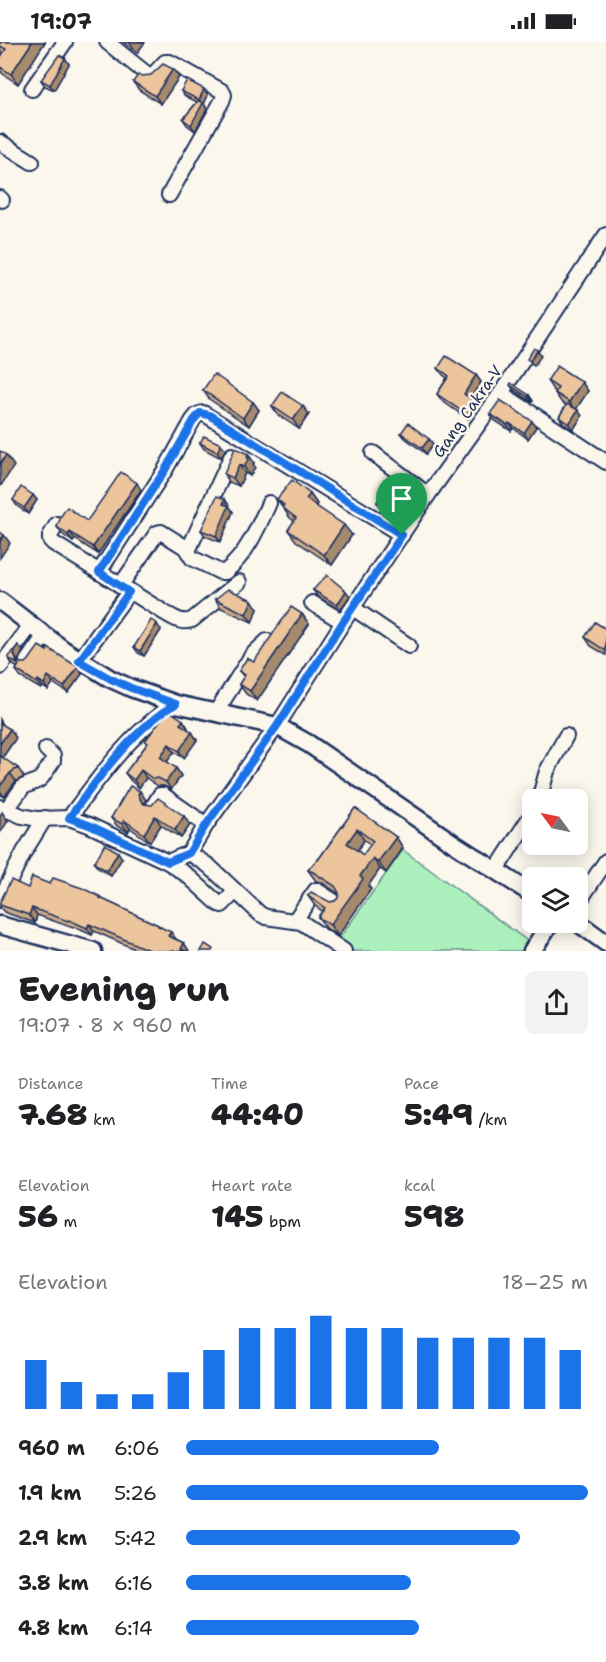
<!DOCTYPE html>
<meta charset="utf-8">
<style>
body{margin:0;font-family:"Shantell Sans",sans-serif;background:#f2f2f2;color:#202124;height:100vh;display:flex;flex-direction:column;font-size:22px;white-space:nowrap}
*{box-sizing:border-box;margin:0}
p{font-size:20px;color:#757577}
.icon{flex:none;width:33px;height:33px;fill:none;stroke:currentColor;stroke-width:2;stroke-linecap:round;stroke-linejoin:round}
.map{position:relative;height:909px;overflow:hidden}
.details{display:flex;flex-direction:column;background:#fff;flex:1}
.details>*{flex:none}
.needle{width:39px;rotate:303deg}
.controls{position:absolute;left:522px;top:747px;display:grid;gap:12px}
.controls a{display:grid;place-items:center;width:66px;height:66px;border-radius:9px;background:#fff;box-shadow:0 3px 15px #0003;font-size:30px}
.pin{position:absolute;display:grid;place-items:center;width:51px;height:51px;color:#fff;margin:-62px -26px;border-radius:50% 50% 50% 0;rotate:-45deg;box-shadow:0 0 6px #0007}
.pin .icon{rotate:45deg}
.round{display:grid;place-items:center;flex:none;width:63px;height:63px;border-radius:9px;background:#f2f2f2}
.head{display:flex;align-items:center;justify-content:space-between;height:102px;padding:0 18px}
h1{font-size:33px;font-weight:800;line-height:45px}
.stats{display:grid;grid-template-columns:repeat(3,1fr);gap:9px;height:102px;padding:6px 18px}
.stats div{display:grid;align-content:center}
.stats b{font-size:30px;font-weight:800}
.stats small{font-size:16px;font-weight:400}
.stats p{font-size:16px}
.chart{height:168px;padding:12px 18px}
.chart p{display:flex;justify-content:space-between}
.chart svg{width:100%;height:108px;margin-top:6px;stroke:#1a73e8;stroke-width:6}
ul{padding:0 18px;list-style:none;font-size:20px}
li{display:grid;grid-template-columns:96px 72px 1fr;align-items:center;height:45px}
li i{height:15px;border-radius:8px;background:#1a73e8}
.status{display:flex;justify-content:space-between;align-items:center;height:42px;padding:0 30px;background:#fff;direction:ltr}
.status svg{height:16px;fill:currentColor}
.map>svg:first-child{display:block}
.green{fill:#acf1bd;stroke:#64908e;stroke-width:1.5}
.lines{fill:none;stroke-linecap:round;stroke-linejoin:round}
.minor-casing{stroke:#1b2f5e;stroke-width:18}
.major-casing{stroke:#1b2f5e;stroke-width:21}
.minor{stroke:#fbf7ec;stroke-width:14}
.major{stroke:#fbf7ec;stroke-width:16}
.wall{fill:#cca987;stroke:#1b2f5e;stroke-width:1.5;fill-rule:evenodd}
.shaded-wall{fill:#a68a6e;stroke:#1b2f5e;stroke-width:1.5}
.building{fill:#edc59d;stroke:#1b2f5e;stroke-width:1.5;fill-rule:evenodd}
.route-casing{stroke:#fff;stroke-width:12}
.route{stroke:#1a73e8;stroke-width:8}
.labels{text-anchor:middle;stroke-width:5;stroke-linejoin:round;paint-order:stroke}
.street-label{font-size:16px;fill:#1b2f5e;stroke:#fbf7ec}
</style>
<div class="status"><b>19:07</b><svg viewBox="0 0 49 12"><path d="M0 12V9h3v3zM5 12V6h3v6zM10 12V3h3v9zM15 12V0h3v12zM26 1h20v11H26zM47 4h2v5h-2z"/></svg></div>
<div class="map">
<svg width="606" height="909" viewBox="0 0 606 909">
<rect width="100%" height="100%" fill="#fbf7ec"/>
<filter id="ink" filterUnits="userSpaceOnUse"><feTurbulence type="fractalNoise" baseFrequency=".0167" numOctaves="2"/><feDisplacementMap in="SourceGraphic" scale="12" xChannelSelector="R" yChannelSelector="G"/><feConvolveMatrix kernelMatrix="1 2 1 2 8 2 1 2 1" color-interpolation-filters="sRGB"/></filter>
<g filter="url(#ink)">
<path class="green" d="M403,808l126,92 -7,9h-169l-15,-11z"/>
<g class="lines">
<defs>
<g id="minor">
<path d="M107,0l41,33h5l12,-13h5l52,29 2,4 -2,6 -53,94"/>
<path d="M32,47l33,-47"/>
<path d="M0,100l32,20"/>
<path d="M0,156l2,2"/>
<path d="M501,351l105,69"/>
<path d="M373,411l55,42"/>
<path d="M57,482l-7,12v4l3,3 112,70c9,5 17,11 27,7l47,-38"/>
<path d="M188,509l44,-96"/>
<path d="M99,530l66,-102 28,-50 4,-5 6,-2 199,122"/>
<path d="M120,544l37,-53 4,-1 24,15 7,11 28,14h5c22,-18 33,-44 44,-69"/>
<path d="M312,561l31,19"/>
<path d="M353,566l56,38"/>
<path d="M27,619l18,-26"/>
<path d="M79,619l50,-69"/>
<path d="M0,625l31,-42"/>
<path d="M216,670l36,-57 15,-14"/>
<path d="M539,758l8,-29 19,-35"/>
<path d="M154,763l6,-10h3l43,30"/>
<path d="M0,765l22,9 15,3 32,-1 20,7 79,37 19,13 32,29 3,1 13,-13"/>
<path d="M6,768l17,-23 16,-7 3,-3 11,-16v-5l-7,-7"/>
<path d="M69,776c28,-38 66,-91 107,-114"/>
<path d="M189,811l20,13 51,48 6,3 35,5 43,29"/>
<path d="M168,820l21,-9 17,-28 71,-99 66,-104 85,-127 73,-102 105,-158"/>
<path d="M496,828l36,-56"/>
<path d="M0,858l24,-48 21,-34"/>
<path d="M578,861l28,-42"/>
<path d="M295,878l21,-30 22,14"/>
</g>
<g id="major">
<path d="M0,559l64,49 47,29 20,9 45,16 101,22 32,18 144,99 79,51"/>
<path d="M577,880l29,21"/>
<path d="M0,883l93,26"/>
<path d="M532,909l19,-29"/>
</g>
</defs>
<use href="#minor" class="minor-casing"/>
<use href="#major" class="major-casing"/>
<use href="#minor" class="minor"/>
<use href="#major" class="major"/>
</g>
<g class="wall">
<path d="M0,0h45l-27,42 -15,-10 -3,-4v-12l3,-5 -3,-2z"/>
<path d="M123,0h22l-8,11z"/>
<path d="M65,16l4,6 -15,26 -9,-4 -4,-6z"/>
<path d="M173,27l6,8 -18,27 -22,-14 -6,-8 18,-7z"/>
<path d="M181,49l27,4 -4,9 3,5 -12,22 -8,-6 -4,-6 14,-17 -12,-6z"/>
<path d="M438,326l38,7 5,7 -10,17 6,7 -9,13 -26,-18 -5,-7 10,-16 -4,-3z"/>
<path d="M547,339l41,10 -12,18 6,7 -9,14 -10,-7 -4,-6 7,-12 -5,-3 -6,-9 1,-1 -3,-2z"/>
<path d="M510,343l19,10 4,6 -1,1 -18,-12z"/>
<path d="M203,348l50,12 6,8 -10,16 -40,-27z"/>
<path d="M272,364l37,8 -10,15 -21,-14z"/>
<path d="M490,372l46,13 -8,12 -15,-11 -2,3 -17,-11z"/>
<path d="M401,391l28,6 4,5 -7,10 -21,-16z"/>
<path d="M200,401l25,7 -4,8 -17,-9z"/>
<path d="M248,412l6,9 -1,1 2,3 -5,9 -5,-3 -6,13 -10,-4 -5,-8z"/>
<path d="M141,448l-43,64 -23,-15 -2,3 -11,-8 -5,-7 30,-6z"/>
<path d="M310,452l7,10 -1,2 36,29 -20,30 -36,-24 -8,-11 6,-9 -4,-3 -13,-19z"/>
<path d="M33,453l4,5 -9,14 -11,-8 -4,-6z"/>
<path d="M404,455l6,8 -11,17 -16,-11 -6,-9z"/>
<path d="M229,463v1l4,6 -13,30 -15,-6 -4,-6z"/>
<path d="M313,548l37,6 -10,14 -23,-14z"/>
<path d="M215,557l43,10 -6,13 -31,-14z"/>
<path d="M302,572l7,10 -52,77 -11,-7 -7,-10 5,-7 -5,-6 15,-9z"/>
<path d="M606,587v26l-15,-9 -6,-9z"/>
<path d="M161,588l-17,26 -6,-3 -4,-6z"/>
<path d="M23,609l-5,10 3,2 61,11 -14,19 -15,-10 -5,7 -5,-3 -2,2 -21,-12 -4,-7 2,-2 -5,-3 -5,-7z"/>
<path d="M0,677l4,7 6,3 6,9 -14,20 16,10 6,9 -8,4 -12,16 -4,-3z"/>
<path d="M183,678l5,8 -1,1 5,3 5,8 -13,18 -10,-6 -7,10 9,6 5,8 -10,14 -7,-4h-6l-12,-8 -7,10 -8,-7 -6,-8 22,-29 -2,-3z"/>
<path d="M146,758l-2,3 1,1 39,12 6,9 -9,13 -20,-13 -11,17 -20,-14 -2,4 -11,-6 -6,-8z"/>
<path d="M355,766l41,29 7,11 -17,25 -6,-4 -12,17 3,3 -33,47 -12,-8 -8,-11 4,-6 -7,-5 -7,-10 22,6 5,-1 3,-3 1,-4 -18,-12 -5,-1 -8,-11 10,-10zM364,798l7,5 -8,10 -6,-5z"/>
<path d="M122,816l-11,18 -13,-8 -4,-5z"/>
<path d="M50,842l51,13 1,2 56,26 18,14 8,4 5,8h-50l-45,-20 -2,4 -18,-8 -1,1 -36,-13 -2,8 -31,-11 -4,-5v-5l28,-14z"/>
</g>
<g class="shaded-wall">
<path d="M32,0h13l-27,42 -7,-10z"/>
<path d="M129,0h16l-8,11z"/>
<path d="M65,16l4,6 -15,26 -4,-5z"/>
<path d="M173,27l6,8 -18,27 -6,-8z"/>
<path d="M204,47l4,6 -4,9 3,5 -12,22 -4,-6 8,-25z"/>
<path d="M537,308l4,6 -7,10 -4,-5z"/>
<path d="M476,333l5,7 -12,19 -5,-7z"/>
<path d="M582,340l6,9 -13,20 -6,-9z"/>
<path d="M529,353l4,6 -1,1 -4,-5z"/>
<path d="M472,357l5,7 -9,13 -5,-7z"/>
<path d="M253,360l6,8 -10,16 -6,-8z"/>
<path d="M303,364l6,8 -10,15 -6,-9z"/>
<path d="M578,368l4,6 -9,14 -4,-6z"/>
<path d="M532,379l4,6 -8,12 -4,-6z"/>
<path d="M509,381l4,5 -2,3 -4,-6z"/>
<path d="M429,397l4,5 -7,10 -4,-6z"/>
<path d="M221,402l4,6 -4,8 -4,-6z"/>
<path d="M248,412l6,9 -1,1 2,3 -5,9 -6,-9z"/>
<path d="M6,413l8,11 -14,21v-23z"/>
<path d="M239,423l6,8 -6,13 -6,-8z"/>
<path d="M137,441l4,7 -43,64 -5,-7z"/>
<path d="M310,452l7,10 -4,5 -7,-10z"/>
<path d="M33,453l4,5 -9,14 -4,-6z"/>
<path d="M404,455l6,8 -11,17 -6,-9z"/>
<path d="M225,457l8,13 -13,30 -4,-6z"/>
<path d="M344,483l8,10 -20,30 -8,-10z"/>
<path d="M70,490l5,7 -2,3 -5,-7z"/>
<path d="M4,493l6,8 -10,15v-17z"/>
<path d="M346,549l4,5 -10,14 -3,-5z"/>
<path d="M252,558l6,9 -6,13 -6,-8z"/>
<path d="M302,572l7,10 -52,77 -7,-10z"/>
<path d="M157,582l4,6 -17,26 -4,-5z"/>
<path d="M18,603l5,6 -5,10 3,7 -7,-14z"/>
<path d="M78,625l4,7 -14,19 -4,-6z"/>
<path d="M48,634l5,7 -5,7 -4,-6z"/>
<path d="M38,638l5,7 -2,2 -4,-6z"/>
<path d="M183,678l5,8 -2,3 -6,-7z"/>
<path d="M10,687l6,9 -16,23v-17z"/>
<path d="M192,690l5,8 -13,18 -5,-7z"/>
<path d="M169,702l5,8 -9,12 -5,-7z"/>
<path d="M176,726l5,8 -10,14 -5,-8z"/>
<path d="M141,728l5,8 -7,10 -5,-8z"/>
<path d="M10,731l6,8 -12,16 -4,-6v-5z"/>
<path d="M140,749l6,9 -2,3 2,7 -5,-9 -3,-7z"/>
<path d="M2,770l6,9 -8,12v-17z"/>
<path d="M155,774l6,9 -11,17 -6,-8z"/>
<path d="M184,774l6,9 -9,13 -6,-8z"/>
<path d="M124,778l6,8 -2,4 -6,-8z"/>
<path d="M357,787l7,11 -9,14 -8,-11z"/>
<path d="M396,795l7,11 -17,25 -8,-11z"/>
<path d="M118,810l4,6 -11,18 -4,-5z"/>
<path d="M373,816l7,11 -12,17 3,3 -33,47 -8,-11 30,-49z"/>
<path d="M32,866l5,7 -2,8 -6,-8z"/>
<path d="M89,882l5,7 -2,4 -5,-7z"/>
<path d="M171,890l5,7 -3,5 -5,-8z"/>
<path d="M184,901l5,8h-6l-2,-2z"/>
</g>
<g class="building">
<path d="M0,0h32l-21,32 -11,-7v-9l6,-9 -6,-3z"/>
<path d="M59,13l6,3 -15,27 -9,-5z"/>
<path d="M163,22l10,5 -18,27 -22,-14 5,-7 4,1 9,-1z"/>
<path d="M187,38l17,9 -5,11 -18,-9z"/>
<path d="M199,58l4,3 -12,22 -8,-6z"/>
<path d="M534,306l3,2 -7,11 -3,-2z"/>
<path d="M446,314l30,19 -12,19 8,5 -9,13 -26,-18 12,-18 -11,-8z"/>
<path d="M557,324l25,16 -13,20 -14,-9 3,-5 -11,-7z"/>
<path d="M214,332l39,28 -10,16 -40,-28z"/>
<path d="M511,341l18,12 -1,2 -18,-12z"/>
<path d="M282,350l21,14 -10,14 -21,-14z"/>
<path d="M500,358l32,21 -8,12 -15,-10 -2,2 -17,-11z"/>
<path d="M567,362l11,6 -9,14 -10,-7z"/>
<path d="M408,381l21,16 -7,9 -21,-15z"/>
<path d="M204,394l17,8 -4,8 -17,-9z"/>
<path d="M235,406l13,6 -1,3 2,1 -5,9 -5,-2 -6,13 -9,-4z"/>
<path d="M0,409l6,4 -6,9z"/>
<path d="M121,430l16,11 -44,64 -23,-15 -2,3 -11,-8 4,-11 6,-9 20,14z"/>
<path d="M292,438l18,14 -4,5 38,26 -20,30 -36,-25 8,-12 -14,-11 2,-2 -7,-6z"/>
<path d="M388,444l16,11 -11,16 -16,-11z"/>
<path d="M21,445l12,8 -9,13 -11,-8z"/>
<path d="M217,454l8,3 -2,5 6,2 -13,30 -15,-6z"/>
<path d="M0,490l4,3 -4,6z"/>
<path d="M327,533l19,16 -9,14 -24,-15z"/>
<path d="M228,547l24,11 -6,14 -31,-15z"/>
<path d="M291,565l11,7 -52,77 -11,-7 6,-9 -6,-4 8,-13 7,4z"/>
<path d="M151,578l6,4 -17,27 -6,-4z"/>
<path d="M595,580l11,7v22l-21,-14z"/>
<path d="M18,603l-4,9 3,8 4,1h5l3,-3 10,-14 8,5 1,-3 30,19 -14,20 -16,-11 -4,8 -6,-4 -1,3 -21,-13 3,-5 -11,-7z"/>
<path d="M168,668l15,10 -3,4 12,8 -13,19 -10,-7 -9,13 16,11 -10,14 -8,-4 -5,1 -12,-9 -7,10 -9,-7 23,-30 -3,-2z"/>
<path d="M0,681l10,6 -10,15z"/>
<path d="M0,714l18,12 -8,5 -10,13z"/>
<path d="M130,744l10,5 -2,3 3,7 3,3 8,1 6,-7 26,18 -9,14 -20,-14 -11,18 -20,-14 -2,4 -11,-6z"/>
<path d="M355,766l41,29 -18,25 -5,-4 -13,18 3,3 -33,46 -12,-8 7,-9 -17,-12 3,-4 19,10 5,-1 3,-3 1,-5 -4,-7 -22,-14 -5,-2 9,-11 1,1zM357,787l16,12 -10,14 -16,-12z"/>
<path d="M105,802l13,8 -11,19 -13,-8z"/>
<path d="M32,835l18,7 3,-6 29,10 19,9 -1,1 58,27v1l13,6 -3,4 16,7 -3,6 4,2h-34l-62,-27 -2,4 -18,-8 -1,1 -36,-13 -3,7 -29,-10v-3l11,-22 17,8z"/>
<path d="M205,902l8,5 -1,2h-11z"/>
</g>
</g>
<g class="lines" filter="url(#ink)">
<defs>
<path id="route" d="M200,371l9,2 193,120 -59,87 -66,104 -71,99 -17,28 -21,9 -79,-37 -20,-7c27,-37 67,-93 107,-114l-45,-16 -20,-9 -32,-18 50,-69 -30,-20 66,-102 29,-50z"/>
</defs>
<use href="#route" class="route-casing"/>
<use href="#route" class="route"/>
</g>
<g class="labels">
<g class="street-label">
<text transform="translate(467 369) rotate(-55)" y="6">Gang Cakra-V</text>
</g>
</g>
</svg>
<div class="controls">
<a><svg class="needle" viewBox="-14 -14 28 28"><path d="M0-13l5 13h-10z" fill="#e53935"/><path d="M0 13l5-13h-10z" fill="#757577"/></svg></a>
<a><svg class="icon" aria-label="layers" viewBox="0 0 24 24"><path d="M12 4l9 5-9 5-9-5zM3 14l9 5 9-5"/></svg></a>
</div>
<div class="pin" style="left:402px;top:493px;background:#1e9e55"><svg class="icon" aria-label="arrive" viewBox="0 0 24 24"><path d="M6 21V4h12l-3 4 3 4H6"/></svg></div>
</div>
<section class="details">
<div class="head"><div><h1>Evening run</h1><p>19:07 · 8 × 960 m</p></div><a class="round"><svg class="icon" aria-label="share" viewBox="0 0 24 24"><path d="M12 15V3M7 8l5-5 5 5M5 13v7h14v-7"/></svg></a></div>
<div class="stats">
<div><p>Distance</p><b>7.68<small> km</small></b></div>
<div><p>Time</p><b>44:40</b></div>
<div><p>Pace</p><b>5:49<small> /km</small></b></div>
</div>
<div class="stats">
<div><p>Elevation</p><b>56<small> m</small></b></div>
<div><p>Heart rate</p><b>145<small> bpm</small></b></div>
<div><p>kcal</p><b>598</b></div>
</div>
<div class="chart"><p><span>Elevation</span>18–25 m</p>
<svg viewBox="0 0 160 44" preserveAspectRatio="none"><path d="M5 44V24M15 44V33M25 44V38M35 44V38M45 44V29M55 44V20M65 44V11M75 44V11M85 44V6M95 44V11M105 44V11M115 44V15M125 44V15M135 44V15M145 44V15M155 44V20"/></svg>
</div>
<ul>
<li><b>960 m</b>6:06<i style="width:63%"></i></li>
<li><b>1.9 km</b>5:26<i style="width:100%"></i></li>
<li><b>2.9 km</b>5:42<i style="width:83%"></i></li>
<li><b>3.8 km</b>6:16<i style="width:56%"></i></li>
<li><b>4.8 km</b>6:14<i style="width:58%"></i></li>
</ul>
</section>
